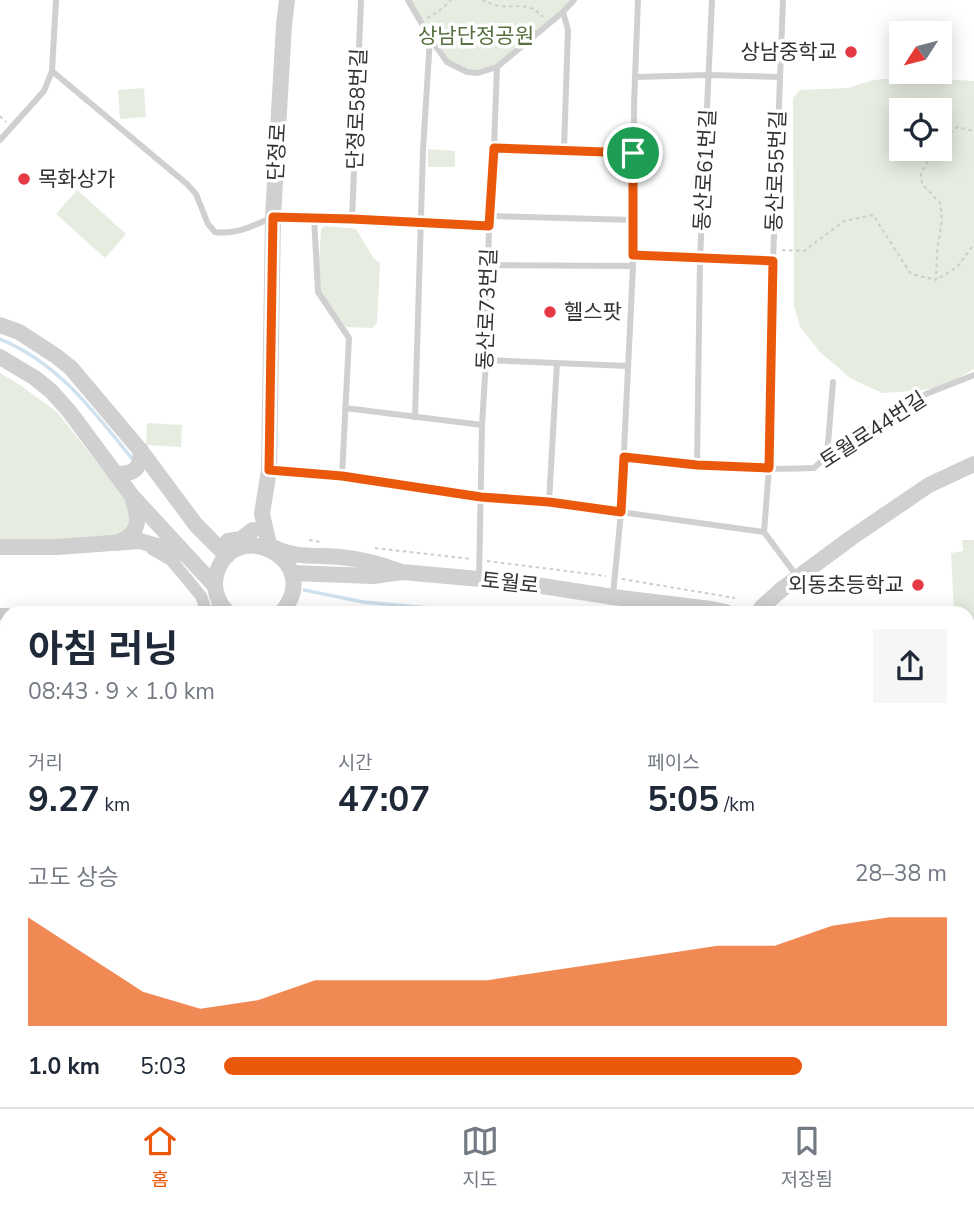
<!DOCTYPE html>
<html lang="ko">
<meta charset="utf-8">
<style>
body{margin:0;font-family:"Nunito Sans","Noto Sans KR",sans-serif;background:#f6f6f7;color:#1f2937;height:100vh;display:flex;flex-direction:column;font-size:26px;white-space:nowrap}
*{box-sizing:border-box;margin:0}
p{font-size:23px;color:#747a83}
.icon{flex:none;width:38px;height:38px;fill:none;stroke:currentColor;stroke-width:2;stroke-linecap:round;stroke-linejoin:round}
.map{position:relative;flex:1;overflow:hidden}
.panel{position:absolute;left:0px;top:606px;width:975px;height:502px;display:flex;flex-direction:column;background:#fff;border-radius:21px 21px 0 0;box-shadow:0 4px 18px #0003}
.panel>*{flex:none}
.needle{width:46px;rotate:234deg}
.tools{position:absolute;left:889px;top:21px;display:grid;gap:14px}
.tools a{display:grid;place-items:center;width:63px;height:63px;border-radius:0px;background:#fff;box-shadow:0 4px 18px #0003;font-size:35px}
.pin{position:absolute;display:grid;place-items:center;width:60px;height:60px;color:#fff;margin:-30px;border:4px solid #fff;border-radius:50%;box-shadow:0 2px 7px #0007}
.round{display:grid;place-items:center;flex:none;width:74px;height:74px;border-radius:0px;background:#f6f6f7}
.head{display:flex;align-items:center;justify-content:space-between;height:119px;padding:0 28px}
h1{font-size:38px;font-weight:700;line-height:52px}
.stats{display:grid;grid-template-columns:repeat(3,1fr);gap:10px;height:119px;padding:7px 28px}
.stats div{display:grid;align-content:center}
.stats b{font-size:35px;font-weight:700}
.stats small{font-size:19px;font-weight:400}
.stats p{font-size:19px}
.chart{height:196px;padding:14px 28px}
.chart p{display:flex;justify-content:space-between}
.chart svg{width:100%;height:126px;margin-top:7px;fill:#ea580c;opacity:.7}
ul{padding:0 28px;list-style:none;font-size:23px}
li{display:grid;grid-template-columns:112px 84px 1fr;align-items:center;height:52px}
li i{height:18px;border-radius:9px;background:#ea580c}
.dock{display:flex;justify-content:space-around;align-items:center;height:98px;border-top:2px solid #e0e1e3;background:#fff;font-size:19px;color:#747a83}
.dock a{display:grid;justify-items:center;gap:4px}
.dock .on{color:#ea580c}
.map>svg:first-child{display:block}
.green{fill:#e6ecdf;fill-rule:evenodd}
.lines{fill:none;stroke-linecap:round;stroke-linejoin:round}
.stream{stroke:#cfe2ee;stroke-width:3.5}
.path{stroke:#cdcdcd;stroke-width:2;stroke-dasharray:3.5 3.5;stroke-linecap:butt}
.service{stroke:#d0d0d0;stroke-width:6}
.minor{stroke:#d0d0d0;stroke-width:12}
.tertiary{stroke:#d0d0d0;stroke-width:16}
.route-casing{stroke:#fff;stroke-width:14}
.route{stroke:#ea580c;stroke-width:9}
.poi-dot{fill:#e63946;stroke:#fff;stroke-width:2.5}
.labels{text-anchor:middle;stroke-width:7;stroke-linejoin:round;paint-order:stroke}
.park-label{font-size:21px;fill:#56703f;stroke:#fff}
.poi-label{font-size:21px;fill:#333;stroke:#fff;text-anchor:end}
.street-label{font-size:21px;fill:#333;stroke:#fff}
</style>
<div class="map">
<svg width="974" height="1107" viewBox="0 0 974 1107">
<rect width="100%" height="100%" fill="#fff"/>
<g class="green">
<path d="M408,0h165l-76,67 -19,6 -31,-11z"/>
<path d="M908,77l66,4v288l-31,18 -30,4 -31,2 -32,-15 -30,-26 -20,-25 -6,-22 -1,-207 7,-8 48,-2 25,-8zM901,110h39v39h-39z"/>
<path d="M144,88l2,29 -26,2 -2,-29z"/>
<path d="M428,149l27,2v15l-3,1h-24z"/>
<path d="M77,190l49,44 -21,24 -49,-44z"/>
<path d="M325,226l31,3 18,30 6,4 -3,59 -4,6 -26,-1 -4,-3 -23,-33 -2,-15 3,-45 1,-3z"/>
<path d="M0,373l20,12 38,28 72,92 3,15 -6,14 -127,13z"/>
<path d="M147,423l35,2 -1,22 -35,-2z"/>
<path d="M962,540h12v140l-6,-6v-62h-14l-3,-59 12,-2z"/>
<path d="M968,739l6,6v71l-6,-7z"/>
</g>
<g class="lines">
<g class="stream">
<path d="M0,339c59,24 95,74 134,122"/>
<path d="M304,590l59,12 110,10"/>
</g>
<g class="path">
<path d="M482,0c5,2 11,5 17,6 18,2 29,-5 44,11"/>
<path d="M427,18l11,-6 13,-12"/>
<path d="M0,116l6,6"/>
<path d="M940,143l17,-16 17,4"/>
<path d="M935,149l-14,24 1,11 18,19 2,16 -5,33 -1,28 21,-13 17,-23"/>
<path d="M782,250l22,1 40,-30 29,-6 38,59 25,6"/>
<path d="M309,540l12,2"/>
<path d="M375,548l96,11"/>
<path d="M487,561l119,15"/>
<path d="M622,579l113,19"/>
</g>
<g class="service">
<path d="M408,0l22,38 17,24 20,10 11,1 19,-6 66,-55 11,-12"/>
<path d="M783,0l-10,261 -4,207 -5,64 32,43"/>
<path d="M563,12l5,18 -4,119"/>
<path d="M52,71l135,113 9,10 12,30 7,8c21,3 40,-7 58,-15l216,9"/>
<path d="M635,77l74,-2 70,2"/>
<path d="M0,140l44,-49 8,-20 4,-71"/>
<path d="M494,147l139,6"/>
<path d="M491,216l142,4"/>
<path d="M314,217l4,75 31,46 -7,138"/>
<path d="M352,219l9,-219"/>
<path d="M633,255l140,6"/>
<path d="M489,265l144,1"/>
<path d="M486,360l142,6"/>
<path d="M345,408l137,17"/>
<path d="M415,417l8,-267 7,-112"/>
<path d="M827,456l6,-74"/>
<path d="M624,457c63,7 126,14 190,11l13,-12 99,-62 48,-19"/>
<path d="M697,465l3,-206 12,-259"/>
<path d="M271,470l71,6 139,21 68,5 215,30"/>
<path d="M549,502l8,-139"/>
<path d="M479,580l3,-155 4,-65 3,-134 5,-79 3,-80"/>
<path d="M613,595l8,-83 12,-246 1,-161 4,-105"/>
<path d="M968,911l6,-6"/>
<path d="M938,1101v6"/>
</g>
<g class="minor">
<path d="M152,549l19,11 6,7 24,29 3,8 -1,8"/>
<path d="M212,612l8,-7"/>
<path d="M0,614h7"/>
<path d="M968,732l6,6"/>
<path d="M968,817l6,6"/>
<path d="M0,861l7,-1"/>
<path d="M82,1101v6"/>
<path d="M211,1101v6"/>
<path d="M419,1101l1,6"/>
<path d="M508,1101v6"/>
<path d="M575,1107l177,-4"/>
</g>
<g class="tertiary">
<path d="M0,325l19,7 37,24 15,12 70,83 55,74 31,31"/>
<path d="M0,357l35,21 16,13 18,20 63,85 83,90"/>
<path d="M116,474c18,0 24,-4 25,-23"/>
<path d="M228,541l13,-2 12,-9"/>
<path d="M117,543c23,-10 23,-22 16,-43"/>
<path d="M0,547h57l83,-6 45,13"/>
<path d="M275,548c17,10 45,7 65,9 21,2 40,7 59,14"/>
<path d="M270,549l-8,-35 7,-44 4,-253 11,-192 3,-25"/>
<path d="M292,573l81,3 29,-4 121,11 90,14 98,12 15,3"/>
<path d="M227,612c-10,-11 -15,-25 -10,-40 19,-57 108,-11 65,40"/>
<path d="M759,612l3,-5 20,-18 69,-51 78,-53 45,-21"/>
<path d="M321,1101v6"/>
<path d="M752,1101l1,6"/>
</g>
</g>
<g class="lines">
<defs>
<path id="route" d="M494,148l139,5v102l140,6 -4,207 -72,-3 -73,-8 -3,55 -72,-10 -68,-5 -139,-21 -73,-6 4,-253 79,2 137,7z"/>
</defs>
<use href="#route" class="route-casing"/>
<use href="#route" class="route"/>
</g>
<g class="poi-dot">
<circle cx="851" cy="52" r="7"/>
<circle cx="24" cy="179" r="7"/>
<circle cx="550" cy="312" r="7"/>
<circle cx="918" cy="585" r="7"/>
</g>
<g class="labels">
<g class="park-label">
<text x="476" y="43">상남단정공원</text>
</g>
<g class="poi-label">
<text x="837" y="59">상남중학교</text>
<text x="38" y="186" text-anchor="start">목화상가</text>
<text x="564" y="319" text-anchor="start">헬스팟</text>
<text x="904" y="592">외동초등학교</text>
</g>
<g class="street-label">
<text transform="translate(357 109) rotate(-88)" y="7">단정로58번길</text>
<text transform="translate(277 152) rotate(-87)" y="7">단정로</text>
<text transform="translate(705 170) rotate(-87)" y="7">동산로61번길</text>
<text transform="translate(776 171) rotate(-88)" y="7">동산로55번길</text>
<text transform="translate(487 309) rotate(-88)" y="7">동산로73번길</text>
<text transform="translate(873 430) rotate(-33)" y="7">토월로44번길</text>
<text transform="translate(510 583) rotate(6)" y="7">토월로</text>
</g>
</g>
</svg>
<div class="tools">
<a><svg class="needle" viewBox="-14 -14 28 28"><path d="M0-13l5 13h-10z" fill="#e53935"/><path d="M0 13l5-13h-10z" fill="#747a83"/></svg></a>
<a><svg class="icon" aria-label="locate" viewBox="0 0 24 24"><circle cx="12" cy="12" r="6"/><path d="M12 2v4M12 18v4M2 12h4M18 12h4"/></svg></a>
</div>
<div class="pin" style="left:633px;top:153px;background:#1e9e55"><svg class="icon" aria-label="arrive" viewBox="0 0 24 24"><path d="M6 21V4h12l-3 4 3 4H6"/></svg></div>
<section class="panel">
<div class="head"><div><h1>아침 러닝</h1><p>08:43 · 9 × 1.0 km</p></div><a class="round"><svg class="icon" aria-label="share" viewBox="0 0 24 24"><path d="M12 15V3M7 8l5-5 5 5M5 13v7h14v-7"/></svg></a></div>
<div class="stats">
<div><p>거리</p><b>9.27<small> km</small></b></div>
<div><p>시간</p><b>47:07</b></div>
<div><p>페이스</p><b>5:05<small> /km</small></b></div>
</div>
<div class="chart"><p><span>고도 상승</span>28–38 m</p>
<svg viewBox="0 0 160 44" preserveAspectRatio="none"><path d="M0 44V6L10 19L20 32L30 38L40 35L50 28L60 28L70 28L80 28L90 25L100 22L110 19L120 16L130 16L140 9L150 6L160 6V44z"/></svg>
</div>
<ul>
<li><b>1.0 km</b>5:03<i style="width:80%"></i></li>
</ul>
</section>
</div>
<nav class="dock">
<a class="on"><svg class="icon" aria-label="home" viewBox="0 0 24 24"><path d="M3 11l9-7 9 7M6 9v11h12V9"/></svg>홈</a>
<a><svg class="icon" aria-label="map" viewBox="0 0 24 24"><path d="M3 6l6-2 6 2 6-2v14l-6 2-6-2-6 2zM9 4v14M15 6v14"/></svg>지도</a>
<a><svg class="icon" aria-label="saved" viewBox="0 0 24 24"><path d="M7 4h10v16l-5-4-5 4z"/></svg>저장됨</a>
</nav>
